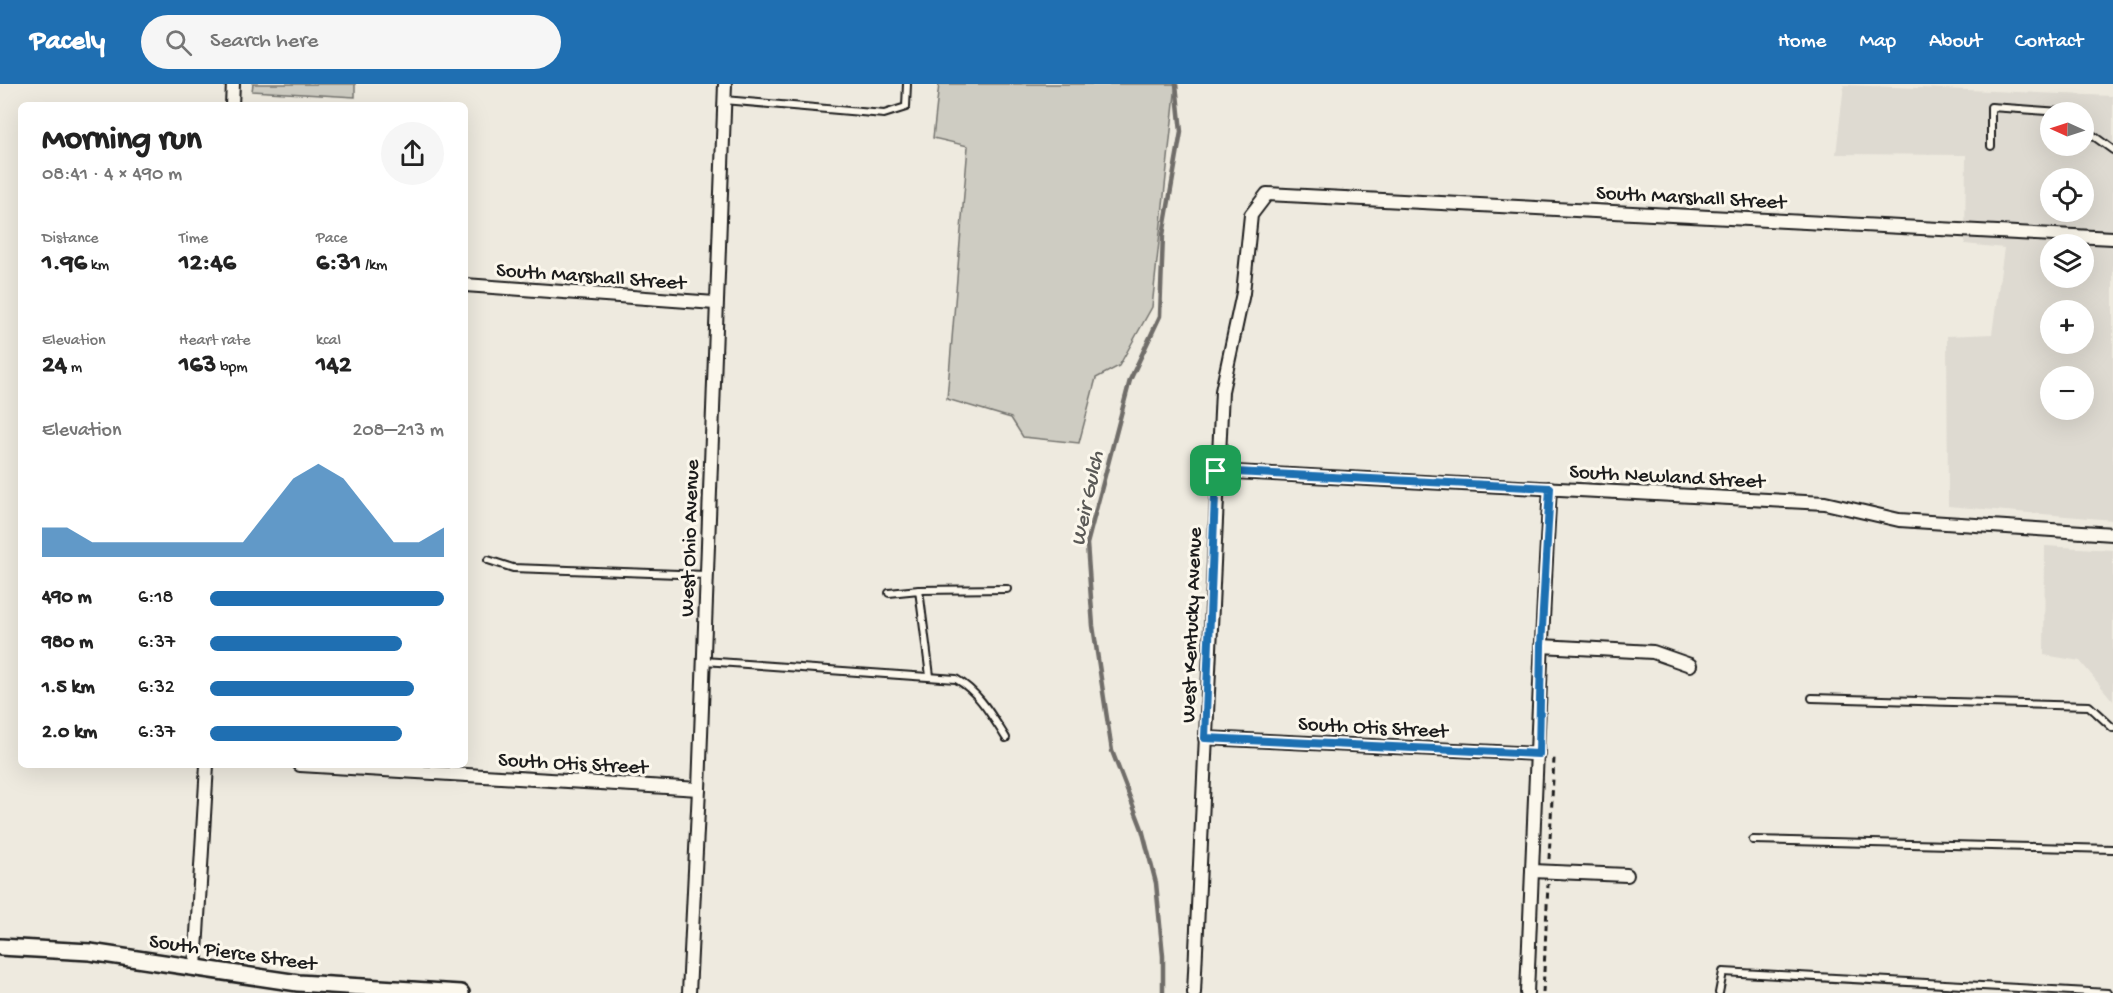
<!DOCTYPE html>
<meta charset="utf-8">
<style>
body{margin:0;font-family:"Gochi Hand",sans-serif;background:#f6f6f6;color:#222;height:100vh;display:flex;flex-direction:column;font-size:22px;white-space:nowrap}
*{box-sizing:border-box;margin:0}
p{font-size:20px;color:#767676}
.icon{flex:none;width:33px;height:33px;fill:none;stroke:currentColor;stroke-width:2;stroke-linecap:round;stroke-linejoin:round}
.map{position:relative;flex:1;overflow:hidden}
.panel{position:absolute;left:18px;top:18px;width:450px;height:666px;display:flex;flex-direction:column;background:#fff;border-radius:9px;box-shadow:0 6px 24px #0002}
.panel>*{flex:none}
.needle{width:39px;rotate:273deg}
.controls{position:absolute;left:2040px;top:18px;display:grid;gap:12px}
.controls a{display:grid;place-items:center;width:54px;height:54px;border-radius:50%;background:#fff;box-shadow:0 6px 24px #0002;font-size:30px}
.pin{position:absolute;display:grid;place-items:center;width:51px;height:51px;color:#fff;margin:-26px;border-radius:12px;box-shadow:0 3px 9px #0006}
.round{display:grid;place-items:center;flex:none;width:63px;height:63px;border-radius:32px;background:#f6f6f6}
.overview{display:flex;align-items:center;justify-content:space-between;height:102px;padding:0 24px}
h1{font-size:33px;font-weight:700;line-height:45px}
.figures{display:grid;grid-template-columns:repeat(3,1fr);gap:9px;height:102px;padding:6px 24px}
.figures div{display:grid;align-content:center}
.figures b{font-size:26px;font-weight:700}
.figures small{font-size:16px;font-weight:400}
.figures p{font-size:16px}
.chart{height:168px;padding:12px 24px}
.chart p{display:flex;justify-content:space-between}
.chart svg{width:100%;height:108px;margin-top:6px;fill:#1f6fb2;opacity:.7}
ul{padding:0 24px;list-style:none;font-size:20px}
li{display:grid;grid-template-columns:96px 72px 1fr;align-items:center;height:45px}
li i{height:15px;border-radius:8px;background:#1f6fb2}
header{display:flex;align-items:center;gap:36px;box-sizing:border-box;height:84px;padding:0 30px;background:#1f6fb2;color:#fff}
header strong{font-size:28px}
nav{display:flex;gap:33px;margin-inline-start:auto;font-size:21px}
.search{width:420px;height:54px;background:#f6f6f6;display:flex;align-items:center;gap:15px;box-sizing:border-box;padding:0 21px;border-radius:33px;color:#767676;font-size:22px}
.map>svg:first-child{display:block}
.built{fill:#dedad1;fill-rule:evenodd}
.green{fill:#ceccc2;stroke:#75746f;stroke-width:1.5}
.lines{fill:none;stroke-linecap:round;stroke-linejoin:round}
.stream{stroke:#6f6d69;stroke-width:4.5}
.service-casing{stroke:#1c1c1c;stroke-width:10}
.minor-casing{stroke:#1c1c1c;stroke-width:16}
.tertiary-casing{stroke:#1c1c1c;stroke-width:20}
.path{stroke:#1c1c1c;stroke-width:3;stroke-dasharray:6 4.5;stroke-linecap:butt}
.service{stroke:#fbf7ec;stroke-width:6}
.minor{stroke:#fbf7ec;stroke-width:12}
.tertiary{stroke:#fbf7ec;stroke-width:15}
.route-casing{stroke:#fff;stroke-width:12}
.route{stroke:#1f6fb2;stroke-width:8}
.labels{text-anchor:middle;stroke-width:6;stroke-linejoin:round;paint-order:stroke}
.street-label{font-size:21px;fill:#1c1c1c;stroke:#fbf7ec}
.water-label{font-size:22px;font-style:italic;fill:#5a5956;stroke:#fbf7ec}
</style>
<header>
<strong>Pacely</strong>
<div class="search"><svg class="icon" aria-label="search" viewBox="0 0 24 24"><circle cx="10" cy="10" r="6"/><path d="M15 15l6 6"/></svg>Search here</div>
<nav><a>Home</a><a>Map</a><a>About</a><a>Contact</a></nav>
</header>
<div class="map">
<svg width="2113" height="909" viewBox="0 0 2113 909">
<rect width="100%" height="100%" fill="#eeeadf"/>
<filter id="ink" filterUnits="userSpaceOnUse"><feTurbulence type="fractalNoise" baseFrequency=".0167" numOctaves="2"/><feDisplacementMap in="SourceGraphic" scale="12" xChannelSelector="R" yChannelSelector="G"/><feConvolveMatrix kernelMatrix="1 2 1 2 8 2 1 2 1" color-interpolation-filters="sRGB"/></filter>
<g filter="url(#ink)">
<g class="built">
<path d="M1844,1l269,11v424l-165,-14 -1,-170 45,-2 12,-86 -39,-4 1,-89 -130,-1zM2050,28h34v34h-34zM2050,94h34v34h-34zM2050,160h34v34h-34zM2050,226h34v34h-34zM2050,292h34v34h-34z"/>
<path d="M2045,462l68,4v151l-33,-40 -36,-6z"/>
</g>
<g class="green">
<path d="M253,0h102v13l-103,-6z"/>
<path d="M939,0h237l-24,223 -33,59 -23,12 -17,65 -56,-6 -12,-19 -64,-19 21,-253 -35,-8z"/>
</g>
<g class="lines">
<path class="stream" d="M1163,909v-37l-7,-73 -14,-54 -30,-78 -19,-125 -6,-82 43,-164 30,-64 3,-81 18,-103 -5,-48"/>
<defs>
<g id="service">
<path d="M724,16l160,14 22,-7 1,-23"/>
<path d="M2084,45l29,21"/>
<path d="M1991,62v-39l70,5"/>
<path d="M488,476l25,8 193,7"/>
<path d="M919,506l88,-1"/>
<path d="M889,509l30,-3 11,86"/>
<path d="M704,577l252,18c23,13 36,37 50,59"/>
<path d="M1812,614l277,8 24,22"/>
<path d="M1753,756l360,9"/>
<path d="M1719,909l4,-21 385,21"/>
</g>
<g id="minor">
<path d="M232,21l1,-21"/>
<path d="M465,201l250,18"/>
<path d="M1216,387l609,32 74,17 214,14"/>
<path d="M1541,562l112,6 37,13"/>
<path d="M1205,654l334,16"/>
<path d="M300,681l399,24"/>
<path d="M1532,787l95,4"/>
<path d="M195,884l12,-203"/>
<path d="M689,909l10,-204 26,-705"/>
<path d="M1194,909l28,-602 21,-98 8,-78 16,-21 846,44"/>
<path d="M1527,909c7,-168 13,-337 23,-505"/>
</g>
<path id="tertiary" d="M0,863l90,5 208,31 163,10"/>
</defs>
<use href="#service" class="service-casing"/>
<use href="#minor" class="minor-casing"/>
<use href="#tertiary" class="tertiary-casing"/>
<g class="path">
<path d="M1549,775l5,-101"/>
<path d="M1543,909l5,-109"/>
</g>
<use href="#service" class="service"/>
<use href="#minor" class="minor"/>
<use href="#tertiary" class="tertiary"/>
</g>
</g>
<g class="lines" filter="url(#ink)">
<defs>
<path id="route" d="M1216,387l334,17 -9,158 -2,108 -334,-16z"/>
</defs>
<use href="#route" class="route-casing"/>
<use href="#route" class="route"/>
</g>
<g class="labels">
<g class="street-label">
<text transform="translate(1691 112) rotate(3)" y="7">South Marshall Street</text>
<text transform="translate(591 191) rotate(4)" y="7">South Marshall Street</text>
<text transform="translate(1667 391) rotate(3)" y="7">South Newland Street</text>
<text transform="translate(688 454) rotate(-88)" y="7">West Ohio Avenue</text>
<text transform="translate(1190 541) rotate(-88)" y="7">West Kentucky Avenue</text>
<text transform="translate(1373 642) rotate(3)" y="7">South Otis Street</text>
<text transform="translate(573 678) rotate(3)" y="7">South Otis Street</text>
<text transform="translate(233 867) rotate(8)" y="7">South Pierce Street</text>
</g>
<g class="water-label">
<text transform="translate(1085 414) rotate(-78)" y="8">Weir Gulch</text>
</g>
</g>
</svg>
<div class="controls">
<a><svg class="needle" viewBox="-14 -14 28 28"><path d="M0-13l5 13h-10z" fill="#e53935"/><path d="M0 13l5-13h-10z" fill="#767676"/></svg></a>
<a><svg class="icon" aria-label="locate" viewBox="0 0 24 24"><circle cx="12" cy="12" r="6"/><path d="M12 2v4M12 18v4M2 12h4M18 12h4"/></svg></a>
<a><svg class="icon" aria-label="layers" viewBox="0 0 24 24"><path d="M12 4l9 5-9 5-9-5zM3 14l9 5 9-5"/></svg></a>
<a>+</a>
<a>−</a>
</div>
<div class="pin" style="left:1216px;top:387px;background:#1e9e55"><svg class="icon" aria-label="arrive" viewBox="0 0 24 24"><path d="M6 21V4h12l-3 4 3 4H6"/></svg></div>
<section class="panel">
<div class="overview"><div><h1>Morning run</h1><p>08:41 · 4 × 490 m</p></div><a class="round"><svg class="icon" aria-label="share" viewBox="0 0 24 24"><path d="M12 15V3M7 8l5-5 5 5M5 13v7h14v-7"/></svg></a></div>
<div class="figures">
<div><p>Distance</p><b>1.96<small> km</small></b></div>
<div><p>Time</p><b>12:46</b></div>
<div><p>Pace</p><b>6:31<small> /km</small></b></div>
</div>
<div class="figures">
<div><p>Elevation</p><b>24<small> m</small></b></div>
<div><p>Heart rate</p><b>163<small> bpm</small></b></div>
<div><p>kcal</p><b>142</b></div>
</div>
<div class="chart"><p><span>Elevation</span>208–213 m</p>
<svg viewBox="0 0 160 44" preserveAspectRatio="none"><path d="M0 44V32L10 32L20 38L30 38L40 38L50 38L60 38L70 38L80 38L90 25L100 12L110 6L120 12L130 25L140 38L150 38L160 32V44z"/></svg>
</div>
<ul>
<li><b>490 m</b>6:18<i style="width:100%"></i></li>
<li><b>980 m</b>6:37<i style="width:82%"></i></li>
<li><b>1.5 km</b>6:32<i style="width:87%"></i></li>
<li><b>2.0 km</b>6:37<i style="width:82%"></i></li>
</ul>
</section>
</div>
